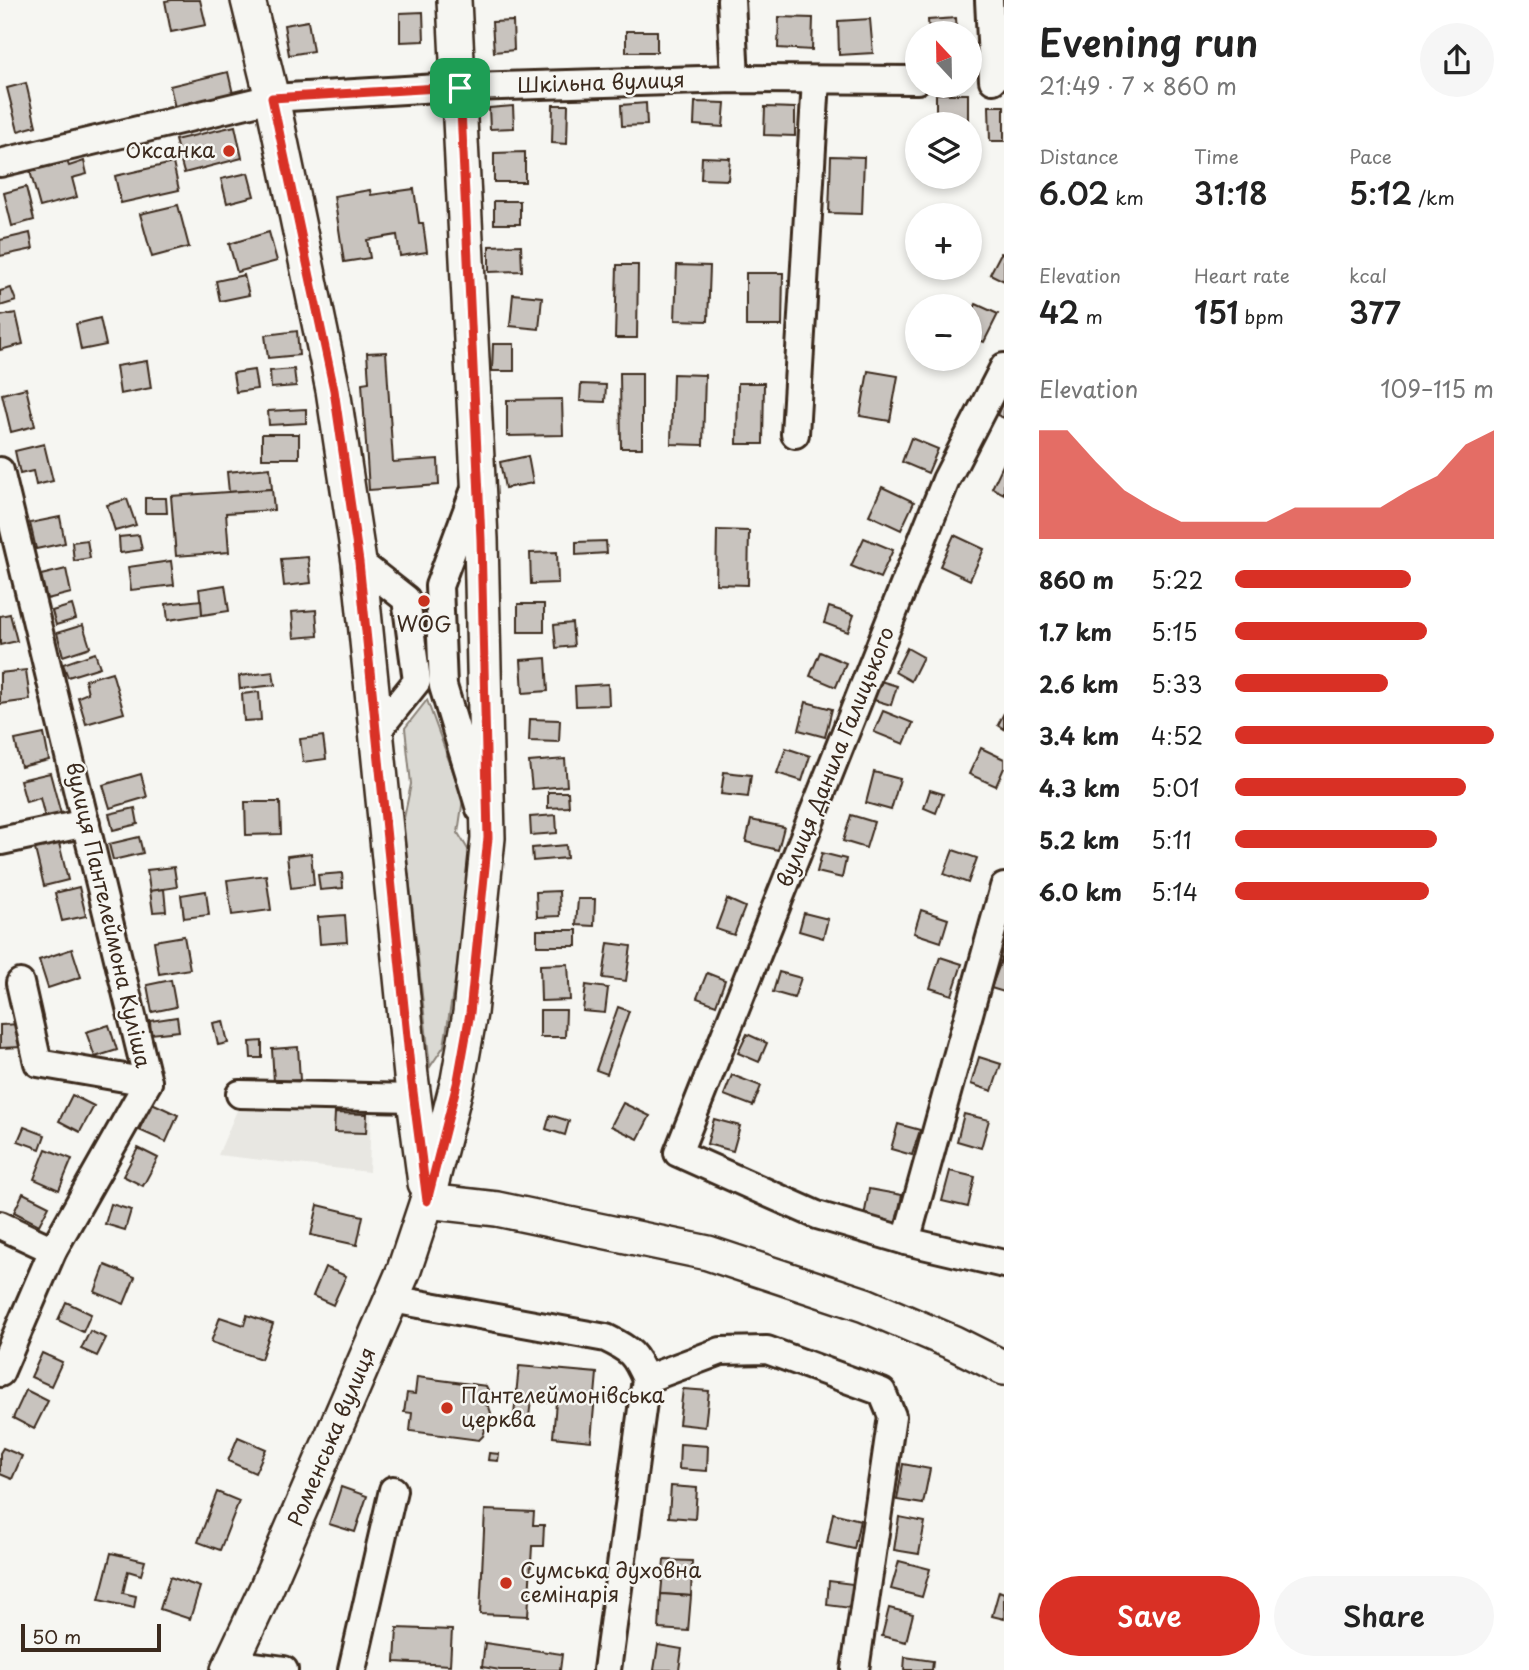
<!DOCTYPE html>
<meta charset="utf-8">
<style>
body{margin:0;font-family:"Playpen Sans",sans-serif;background:#f6f6f6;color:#222;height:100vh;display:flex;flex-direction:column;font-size:26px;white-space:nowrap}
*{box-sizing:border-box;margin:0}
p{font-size:23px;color:#767676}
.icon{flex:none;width:38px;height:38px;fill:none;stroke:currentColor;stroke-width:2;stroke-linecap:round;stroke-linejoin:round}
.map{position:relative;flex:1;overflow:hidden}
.drawer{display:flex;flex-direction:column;background:#fff;width:525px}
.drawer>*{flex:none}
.needle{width:46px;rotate:338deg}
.fabs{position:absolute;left:905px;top:21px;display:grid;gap:14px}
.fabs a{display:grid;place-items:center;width:77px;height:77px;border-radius:50%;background:#fff;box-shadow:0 4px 10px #0003;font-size:35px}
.scale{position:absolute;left:21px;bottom:18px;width:140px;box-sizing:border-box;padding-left:7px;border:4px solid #3b2a1e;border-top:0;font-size:19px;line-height:24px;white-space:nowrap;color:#3b2a1e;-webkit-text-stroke:5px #f6f6f2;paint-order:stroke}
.pin{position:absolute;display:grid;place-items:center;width:60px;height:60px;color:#fff;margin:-30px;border-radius:14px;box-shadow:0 4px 10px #0006}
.round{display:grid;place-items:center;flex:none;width:74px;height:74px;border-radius:37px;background:#f6f6f6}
.head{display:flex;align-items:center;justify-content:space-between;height:119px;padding:0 35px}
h1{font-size:38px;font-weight:600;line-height:52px}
.figures{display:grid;grid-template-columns:repeat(3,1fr);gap:10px;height:119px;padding:7px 35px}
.figures div{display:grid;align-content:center}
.figures b{font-size:30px;font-weight:600}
.figures small{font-size:19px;font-weight:400}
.figures p{font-size:19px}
.chart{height:196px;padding:14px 35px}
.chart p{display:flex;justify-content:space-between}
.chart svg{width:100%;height:126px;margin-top:7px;fill:#d93025;opacity:.7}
.cta{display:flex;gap:14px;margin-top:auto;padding:14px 35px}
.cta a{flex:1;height:80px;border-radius:42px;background:#d93025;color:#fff;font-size:28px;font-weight:600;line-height:80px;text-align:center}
.cta a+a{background:#f6f6f6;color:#222}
ul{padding:0 35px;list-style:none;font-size:23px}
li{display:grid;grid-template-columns:112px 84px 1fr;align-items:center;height:52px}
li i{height:18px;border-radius:9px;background:#d93025}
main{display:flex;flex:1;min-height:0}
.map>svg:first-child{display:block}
.built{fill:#e8e7e2}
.green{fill:#dad9d3;stroke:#8a8278;stroke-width:2}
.building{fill:#c8c3be;stroke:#3b2a1e;stroke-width:2}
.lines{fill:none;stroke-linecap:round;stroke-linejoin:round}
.minor-casing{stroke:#3b2a1e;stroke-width:32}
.major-casing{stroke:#3b2a1e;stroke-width:38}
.minor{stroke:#f6f6f2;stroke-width:26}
.major{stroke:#f6f6f2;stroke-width:33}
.route-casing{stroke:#fff;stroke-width:14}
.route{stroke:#d93025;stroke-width:9}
.poi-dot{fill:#c8321e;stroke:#f6f6f2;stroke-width:2.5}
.labels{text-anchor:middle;stroke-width:5;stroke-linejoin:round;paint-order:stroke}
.street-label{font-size:21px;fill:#3b2a1e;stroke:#f6f6f2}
.poi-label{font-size:21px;fill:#3b2a1e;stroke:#f6f6f2;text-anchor:start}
</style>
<main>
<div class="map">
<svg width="1004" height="1670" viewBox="0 0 1004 1670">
<rect width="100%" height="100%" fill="#f6f6f2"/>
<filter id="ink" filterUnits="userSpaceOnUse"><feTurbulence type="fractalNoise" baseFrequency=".0143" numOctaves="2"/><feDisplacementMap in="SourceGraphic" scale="14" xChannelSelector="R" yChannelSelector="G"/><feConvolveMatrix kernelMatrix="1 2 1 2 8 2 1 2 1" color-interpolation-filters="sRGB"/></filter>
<g filter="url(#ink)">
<path class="built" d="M238,1108l133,2 -2,62 -151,-17z"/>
<path class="green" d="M427,700l36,99 -5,34 17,28 -31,185 -14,21 -27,-244 8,-39 -6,-56z"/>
<g class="building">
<path d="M172,0h28l6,25 -35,7 -6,-31z"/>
<path d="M423,12l1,29 -24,1v-29z"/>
<path d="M779,17l34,1 -1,32 -34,-2z"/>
<path d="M956,18l1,15h-28l-1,-13z"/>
<path d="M870,19l3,34 -34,2 -1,-34z"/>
<path d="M308,21l5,30 -24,4 -5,-30z"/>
<path d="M513,21l1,29 -20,2 -2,-30z"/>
<rect x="626" y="31" width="31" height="21"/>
<path d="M228,72l5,22 -58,14 -5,-22z"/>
<path d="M26,83l10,43 -18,5 -11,-43z"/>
<path d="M936,94h32v30l-32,-1z"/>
<path d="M695,102l30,1 -2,24 -29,-2z"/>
<path d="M646,103l1,22 -25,1 -1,-21z"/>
<path d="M553,105h15l-1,39 -15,-1z"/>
<path d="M513,106l1,22 -24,1 -1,-21z"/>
<path d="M989,106h15v35h-14z"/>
<path d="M765,107l30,1v28l-31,-1z"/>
<path d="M235,126l7,32 -58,15 -9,-33z"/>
<path d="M525,152v30h-31v-29z"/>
<path d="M831,156l33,1 -2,57 -33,-1z"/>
<path d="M702,157l28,1 -2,22 -27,-1z"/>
<path d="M67,161l2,5 15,-5 3,13 -15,4 5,19 -37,10 -10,-36z"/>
<path d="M173,163l6,27 -58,13 -6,-27z"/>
<path d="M248,173l6,23 -27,7 -6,-24z"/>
<path d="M26,187l8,33 -22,6 -8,-33z"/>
<path d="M414,189l5,34h4l4,29 -27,4 -3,-21 -30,5 3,18 -26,4 -10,-66 36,-6 1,5z"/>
<rect x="494" y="201" width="26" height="23"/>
<path d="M178,205l11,42 -37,10 -12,-43z"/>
<path d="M269,232l8,29 -40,11 -8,-28z"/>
<path d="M30,233l3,16 -33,7v-16z"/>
<path d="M521,245l1,26 -33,1v-26z"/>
<path d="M1001,253l3,1v27l-14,-7z"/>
<path d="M617,265h21l-1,73h-22z"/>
<path d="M677,265l33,1 -2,55 -33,-1z"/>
<path d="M746,273h37l-1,53h-36z"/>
<path d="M244,275l5,20 -29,6 -4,-20z"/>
<path d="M11,288l5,13 -16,5v-15z"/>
<path d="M513,294l29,3 -3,32 -29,-3z"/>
<path d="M976,304l22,10 -14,28 -14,-6v-17z"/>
<path d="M16,313l7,31 -23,6v-34z"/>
<path d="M100,318l6,27 -25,5 -5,-26z"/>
<path d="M297,331l2,24 -31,3 -3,-23z"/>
<path d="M493,344h21v27h-22z"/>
<path d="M386,352l7,110 45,-3 1,26 -70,5 -7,-107 7,-1 -2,-29z"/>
<path d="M147,361l4,27 -31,6 -4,-28z"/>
<path d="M294,369l2,17 -25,2 -1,-17z"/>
<path d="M254,370l3,19 -21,3 -3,-19z"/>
<path d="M868,371l30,5 -8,45 -30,-5z"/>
<path d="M620,373h22v75h-21z"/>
<path d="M673,374l32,1 -2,70 -32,-1z"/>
<path d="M738,383h26l-1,61h-26z"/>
<path d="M581,384l25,1 -1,17 -25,-1z"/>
<path d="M26,388l9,38 -24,6 -9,-38z"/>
<path d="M562,399l1,36 -56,1v-36z"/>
<path d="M1004,399v19l-7,-3z"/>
<path d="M306,409v14l-37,2 -1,-14z"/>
<rect x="262" y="434" width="37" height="24"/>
<path d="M911,438l27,11 -10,24 -26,-11z"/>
<path d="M44,444l9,37 -17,4 -3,-14 -13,3 -5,-23z"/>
<path d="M528,456l5,27 -28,5 -5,-26z"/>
<path d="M1004,463v31l-12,-6z"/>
<path d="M270,468l2,21 -43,3 -2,-20z"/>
<path d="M882,487l32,15 -13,28 -32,-15z"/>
<path d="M272,489l2,21 -48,3 3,39 -53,4 -5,-60z"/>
<path d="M145,498h21l1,15h-22z"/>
<path d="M127,499l9,26 -21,6 -8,-26z"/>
<path d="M60,517l5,26 -29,6 -6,-26z"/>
<path d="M717,530l32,1 -1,54 -32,-1z"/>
<path d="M139,535l3,15 -22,3 -1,-16z"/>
<path d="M954,535l30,14 -14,31 -30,-14z"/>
<path d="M864,538l29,12 -13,28 -29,-12z"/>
<path d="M87,540l3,18 -16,3 -2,-19z"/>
<path d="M606,541l1,12 -31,2v-13z"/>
<path d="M557,552l1,31 -27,1 -1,-31z"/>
<path d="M308,557l3,26 -27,3 -3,-27z"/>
<path d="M171,561l3,24 -43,5 -3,-23z"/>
<path d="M66,569l5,24 -24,6 -6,-24z"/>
<path d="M225,585l4,26 -27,4 -3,-26z"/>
<path d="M201,600l1,15 -34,5 -2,-16z"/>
<rect x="518" y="604" width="26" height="28"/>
<path d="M72,605l4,14 -20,6 -4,-14z"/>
<path d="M829,607l25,8 -6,17 -24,-9z"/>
<path d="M316,610l2,26 -24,2 -2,-26z"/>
<path d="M10,614l7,27 -17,4v-29z"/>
<path d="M572,623l2,23 -18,2 -2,-23z"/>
<path d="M83,625l7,22 -27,9 -6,-23z"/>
<path d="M907,648l16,9 -12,24 -16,-9z"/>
<path d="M820,652l26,11 -10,24 -26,-11z"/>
<path d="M95,653l5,14 -32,10 -5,-13z"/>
<path d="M546,658l2,33 -25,2 -2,-33z"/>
<path d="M26,670l4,30 -30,4v-31z"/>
<path d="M112,672l12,41 -38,11 -8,-27 10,-4 -3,-13z"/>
<path d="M273,672l2,13 -35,4 -1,-13z"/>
<path d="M877,680l20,6 -6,19 -20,-6z"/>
<path d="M608,684l1,21 -33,1 -1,-20z"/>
<path d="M259,692l2,28 -17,1 -2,-27z"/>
<path d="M806,702l26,7 -7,28 -26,-7z"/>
<path d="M883,711l30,12 -9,21 -30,-12z"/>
<path d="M1004,713v16l-6,-4z"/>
<path d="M530,719l30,1 -1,22 -30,-1z"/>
<path d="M44,734l5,26 -28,7 -6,-27z"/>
<path d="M323,736l3,23 -23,3 -3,-23z"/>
<path d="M786,748l24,8 -8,25 -25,-8z"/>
<path d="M981,748l23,11v9l-8,18 -27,-12z"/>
<path d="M565,759l2,27 -35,3 -3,-27z"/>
<path d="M724,772l27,3 -3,22 -27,-3z"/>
<path d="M874,772l26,7 -9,31 -25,-7z"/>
<path d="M50,773l11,41 -16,4 -5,-20 -14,4 -6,-22z"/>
<path d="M141,774l6,23 -37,11 -7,-23z"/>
<path d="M930,790l13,4 -7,19 -12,-5z"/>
<path d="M548,792h20l1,15 -21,1z"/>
<path d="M245,802h35l1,32 -35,1z"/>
<path d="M135,808l3,16 -25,6 -4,-16z"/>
<path d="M556,815l1,18 -26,2 -1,-18z"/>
<path d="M851,815l23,7 -8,26 -23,-7z"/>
<path d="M751,820l33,7 -6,23 -32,-8z"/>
<path d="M139,837l4,16 -30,7 -4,-16z"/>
<path d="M58,839l10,41 -24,6 -10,-41z"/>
<path d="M566,845l1,13 -34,3 -1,-13z"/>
<path d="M953,850l24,8 -9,25 -24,-9z"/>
<path d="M311,853l3,32 -23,3 -4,-32z"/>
<path d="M822,853l24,6 -4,19 -25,-6z"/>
<path d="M174,867l3,20 -27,4 -3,-21z"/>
<path d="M342,873l1,15 -23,2 -2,-15z"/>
<path d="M266,875l5,35 -39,5 -5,-35z"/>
<path d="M79,887l7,29 -24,5 -7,-28z"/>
<path d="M164,889l2,22 -13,1 -3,-21z"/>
<path d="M206,891l3,24 -25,3 -3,-23z"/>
<path d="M559,891l1,25 -23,1 -1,-25z"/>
<path d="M578,899h17l-1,27 -18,-1z"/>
<path d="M727,899l18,8 -11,28 -18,-6z"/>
<path d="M921,910l27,9 -7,23 -27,-9z"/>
<path d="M804,913l24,6 -5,19 -24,-7z"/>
<path d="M345,915l2,27 -27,2 -2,-27z"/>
<rect x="537" y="930" width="40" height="16"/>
<path d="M184,936l6,33 -31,5 -5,-33z"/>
<path d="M608,943l23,3 -5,35 -23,-3z"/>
<path d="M72,949l9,28 -33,11 -9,-28z"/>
<path d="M1004,953v39l-13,-4z"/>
<path d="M940,957l22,7 -10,31 -22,-7z"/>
<path d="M568,964l2,36 -29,1 -1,-36z"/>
<path d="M779,972l22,6 -7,20 -21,-6z"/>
<path d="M707,973l18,7 -9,25 -19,-7z"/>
<path d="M171,980l5,27 -24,5 -5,-27z"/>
<path d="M586,985l22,3 -3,25 -22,-2z"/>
<path d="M618,1007l11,4 -22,63 -11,-4z"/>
<path d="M540,1010h26l-1,27h-25z"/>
<path d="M177,1017l2,14 -28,3 -1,-13z"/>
<path d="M223,1021l5,22 -10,2 -5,-22z"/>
<path d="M22,1024l1,23 -23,1v-23z"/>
<path d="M109,1025l8,25 -22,7 -9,-25z"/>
<path d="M747,1034l20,9 -8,19 -21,-9z"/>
<path d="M262,1041v17h-11l-1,-16z"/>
<path d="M298,1047l2,33 -26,2 -2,-33z"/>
<path d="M979,1057l22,7 -9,27 -21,-7z"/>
<path d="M732,1075l29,11 -8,20 -29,-11z"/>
<path d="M72,1095l22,11 -14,26 -21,-11z"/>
<path d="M152,1103l26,12 -12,27 -27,-12z"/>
<path d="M623,1103l27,13 -12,23 -27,-13z"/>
<path d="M335,1113l32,1 -1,19 -32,-1z"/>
<path d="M964,1114l25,6 -8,28 -24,-7z"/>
<path d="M550,1115l19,6 -4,14 -19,-6z"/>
<path d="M714,1119l26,7 -7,25 -26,-7z"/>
<path d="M898,1124l22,6 -8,25 -21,-6z"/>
<path d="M24,1127l21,8 -5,14 -22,-8z"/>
<path d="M138,1148l20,10 -15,28 -20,-10z"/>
<path d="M46,1149l26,10 -13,31 -25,-11z"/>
<path d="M950,1171l25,6 -7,30 -26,-6z"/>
<path d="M869,1189l33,6 -6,28 -32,-6z"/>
<path d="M23,1193l26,13 -10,19 -25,-13z"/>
<path d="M111,1204l20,6 -6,20 -20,-6z"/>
<path d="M318,1205l45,11 -6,29 -46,-10z"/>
<path d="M105,1265l30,12 -11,27 -29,-12z"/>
<path d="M325,1267l21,9 -13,29 -20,-9z"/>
<path d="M66,1302l25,12 -8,18 -25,-12z"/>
<path d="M247,1315l26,9 -12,35 -50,-17 9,-25 24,8z"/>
<path d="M90,1331l16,7 -9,18 -16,-7z"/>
<path d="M42,1353l20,9 -11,24 -20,-9z"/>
<path d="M519,1366l78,7 -6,68 -38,-4 3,-35 -25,-2 -3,26 -15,-1z"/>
<path d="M417,1377l69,9 4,8 -7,9 6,4 2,6 -4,9 -6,1 4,7 -2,6 -4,4 -69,-9 2,-18 -8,-1 3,-19 8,1z"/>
<path d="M683,1389l26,2 -4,36 -26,-3z"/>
<path d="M26,1390l22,11 -14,28 -21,-11z"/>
<path d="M238,1437l28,12 -11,24 -27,-12z"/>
<path d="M680,1444l28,2 -1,25 -28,-2z"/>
<path d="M3,1448l19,8 -10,23 -12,-5v-21z"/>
<path d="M489,1453l10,1 -1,7 -10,-1z"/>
<path d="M903,1464l27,5 -7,35 -26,-4z"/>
<path d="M671,1486l26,2 -2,31 -26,-2z"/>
<path d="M341,1487l26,9 -12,36 -26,-8z"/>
<path d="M217,1492l22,9 -19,49 -22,-8z"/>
<path d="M485,1510l49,2 -1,13h11l-1,21h-11l-4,70 -48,-2z"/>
<path d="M833,1513l27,7 -6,29 -27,-6z"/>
<path d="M899,1517l26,5 -6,32 -25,-4z"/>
<path d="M111,1553l34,8 -4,14 -13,-4 -5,22 13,3 -2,12 -35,-8z"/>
<path d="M664,1560l28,1 -1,35 -30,-2z"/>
<path d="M899,1561l31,8 -8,28 -31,-8z"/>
<path d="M170,1577l30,10 -10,32 -30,-10z"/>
<path d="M829,1581l24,3 -3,24 -23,-3z"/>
<path d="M999,1591l5,2v26l-12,-3z"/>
<path d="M661,1594l30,2 -3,35 -29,-2z"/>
<path d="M889,1608l24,6 -7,28 -24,-6z"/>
<path d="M397,1628l55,2 -2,35 -55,-3z"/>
<path d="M485,1643l77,11 -2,16h-60l-18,-3z"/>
<path d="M658,1645l24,4 -3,21h-25z"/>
<path d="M905,1657l28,4 -1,9h-28z"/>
</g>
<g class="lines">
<defs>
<g id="minor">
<path d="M731,0l4,79"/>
<path d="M989,0l4,80"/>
<path d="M0,163l272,-65 166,-10 297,-9 182,1"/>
<path d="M1004,367l-58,113 -268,673 139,62 89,26 98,23"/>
<path d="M795,434l21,-354"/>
<path d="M0,471l148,611 -95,168 -53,123"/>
<path d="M475,489l-36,97 4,100 37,123"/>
<path d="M359,562l47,37 11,82 -41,51"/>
<path d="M1,841l85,-18"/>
<path d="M20,983l18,80 110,19"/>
<path d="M240,1094l174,4"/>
<path d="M0,1225l53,25"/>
<path d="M906,1241l98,-354"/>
<path d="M392,1299l214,39c25,12 29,16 40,41l-39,291"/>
<path d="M646,1379l75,-28 46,-1 115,42 10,24 -37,254"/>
<path d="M231,1663l53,7"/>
<path d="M352,1670l41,-180"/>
</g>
<g id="major">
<path d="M248,0l24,98 61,292 26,172 52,514 14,107"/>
<path d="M427,1201l70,8 211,44 157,52 89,38 50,25"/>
<path d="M228,1670l38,-81 138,-319 23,-69 31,-121 12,-67 18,-175 -7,-299 -27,-539"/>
</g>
</defs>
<use href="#minor" class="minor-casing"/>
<use href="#major" class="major-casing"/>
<use href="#minor" class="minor"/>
<use href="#major" class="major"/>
</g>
</g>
<g class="lines" filter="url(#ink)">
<defs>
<path id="route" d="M438,88h22l21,451 7,299 -18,175 -12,67 -31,121 -16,-125 -52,-514 -25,-172 -62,-292z"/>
</defs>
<use href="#route" class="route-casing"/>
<use href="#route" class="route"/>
</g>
<g class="poi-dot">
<circle cx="229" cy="151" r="7"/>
<circle cx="424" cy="601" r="7"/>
<circle cx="447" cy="1408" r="7"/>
<circle cx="506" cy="1583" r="7"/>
</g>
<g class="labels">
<g class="street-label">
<text transform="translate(601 83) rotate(-2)" y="7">Шкільна вулиця</text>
<text transform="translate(836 757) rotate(-68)" y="7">вулиця Данила Галицького</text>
<text transform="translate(108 915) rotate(77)" y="7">вулиця Пантелеймона Куліша</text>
<text transform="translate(332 1437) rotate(-67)" y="7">Роменська вулиця</text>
</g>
<g class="poi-label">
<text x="215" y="158" text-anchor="end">Оксанка</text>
<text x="424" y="632" text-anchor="middle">WOG</text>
<text x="461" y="1403">Пантелеймонівська<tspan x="461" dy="24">церква</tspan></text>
<text x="520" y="1578">Сумська духовна<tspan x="520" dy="24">семінарія</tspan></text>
</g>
</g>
</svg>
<div class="fabs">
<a><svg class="needle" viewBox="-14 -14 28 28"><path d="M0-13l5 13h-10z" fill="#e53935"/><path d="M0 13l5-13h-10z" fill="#767676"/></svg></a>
<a><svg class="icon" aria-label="layers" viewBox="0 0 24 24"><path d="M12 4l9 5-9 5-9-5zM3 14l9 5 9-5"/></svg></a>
<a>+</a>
<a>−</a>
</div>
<div class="scale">50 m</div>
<div class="pin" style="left:460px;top:88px;background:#1e9e55"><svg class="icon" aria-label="arrive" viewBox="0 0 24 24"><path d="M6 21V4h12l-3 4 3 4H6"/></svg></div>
</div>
<section class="drawer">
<div class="head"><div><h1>Evening run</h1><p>21:49 · 7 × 860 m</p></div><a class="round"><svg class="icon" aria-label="share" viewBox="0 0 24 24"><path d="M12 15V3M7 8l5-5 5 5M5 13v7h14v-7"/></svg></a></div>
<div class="figures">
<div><p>Distance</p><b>6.02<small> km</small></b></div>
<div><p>Time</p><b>31:18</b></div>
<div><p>Pace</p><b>5:12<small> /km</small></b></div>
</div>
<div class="figures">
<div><p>Elevation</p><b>42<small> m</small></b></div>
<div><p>Heart rate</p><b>151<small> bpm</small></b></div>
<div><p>kcal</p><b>377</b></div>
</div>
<div class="chart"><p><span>Elevation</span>109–115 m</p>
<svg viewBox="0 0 160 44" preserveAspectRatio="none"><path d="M0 44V6L10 6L20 17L30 27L40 33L50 38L60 38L70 38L80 38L90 33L100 33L110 33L120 33L130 27L140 22L150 11L160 6V44z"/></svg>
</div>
<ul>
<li><b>860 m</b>5:22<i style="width:68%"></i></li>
<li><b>1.7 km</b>5:15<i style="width:74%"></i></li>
<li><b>2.6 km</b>5:33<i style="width:59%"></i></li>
<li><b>3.4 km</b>4:52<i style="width:100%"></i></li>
<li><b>4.3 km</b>5:01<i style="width:89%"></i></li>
<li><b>5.2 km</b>5:11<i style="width:78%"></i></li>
<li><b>6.0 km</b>5:14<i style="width:75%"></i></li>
</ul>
<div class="cta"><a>Save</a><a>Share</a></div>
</section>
</main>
